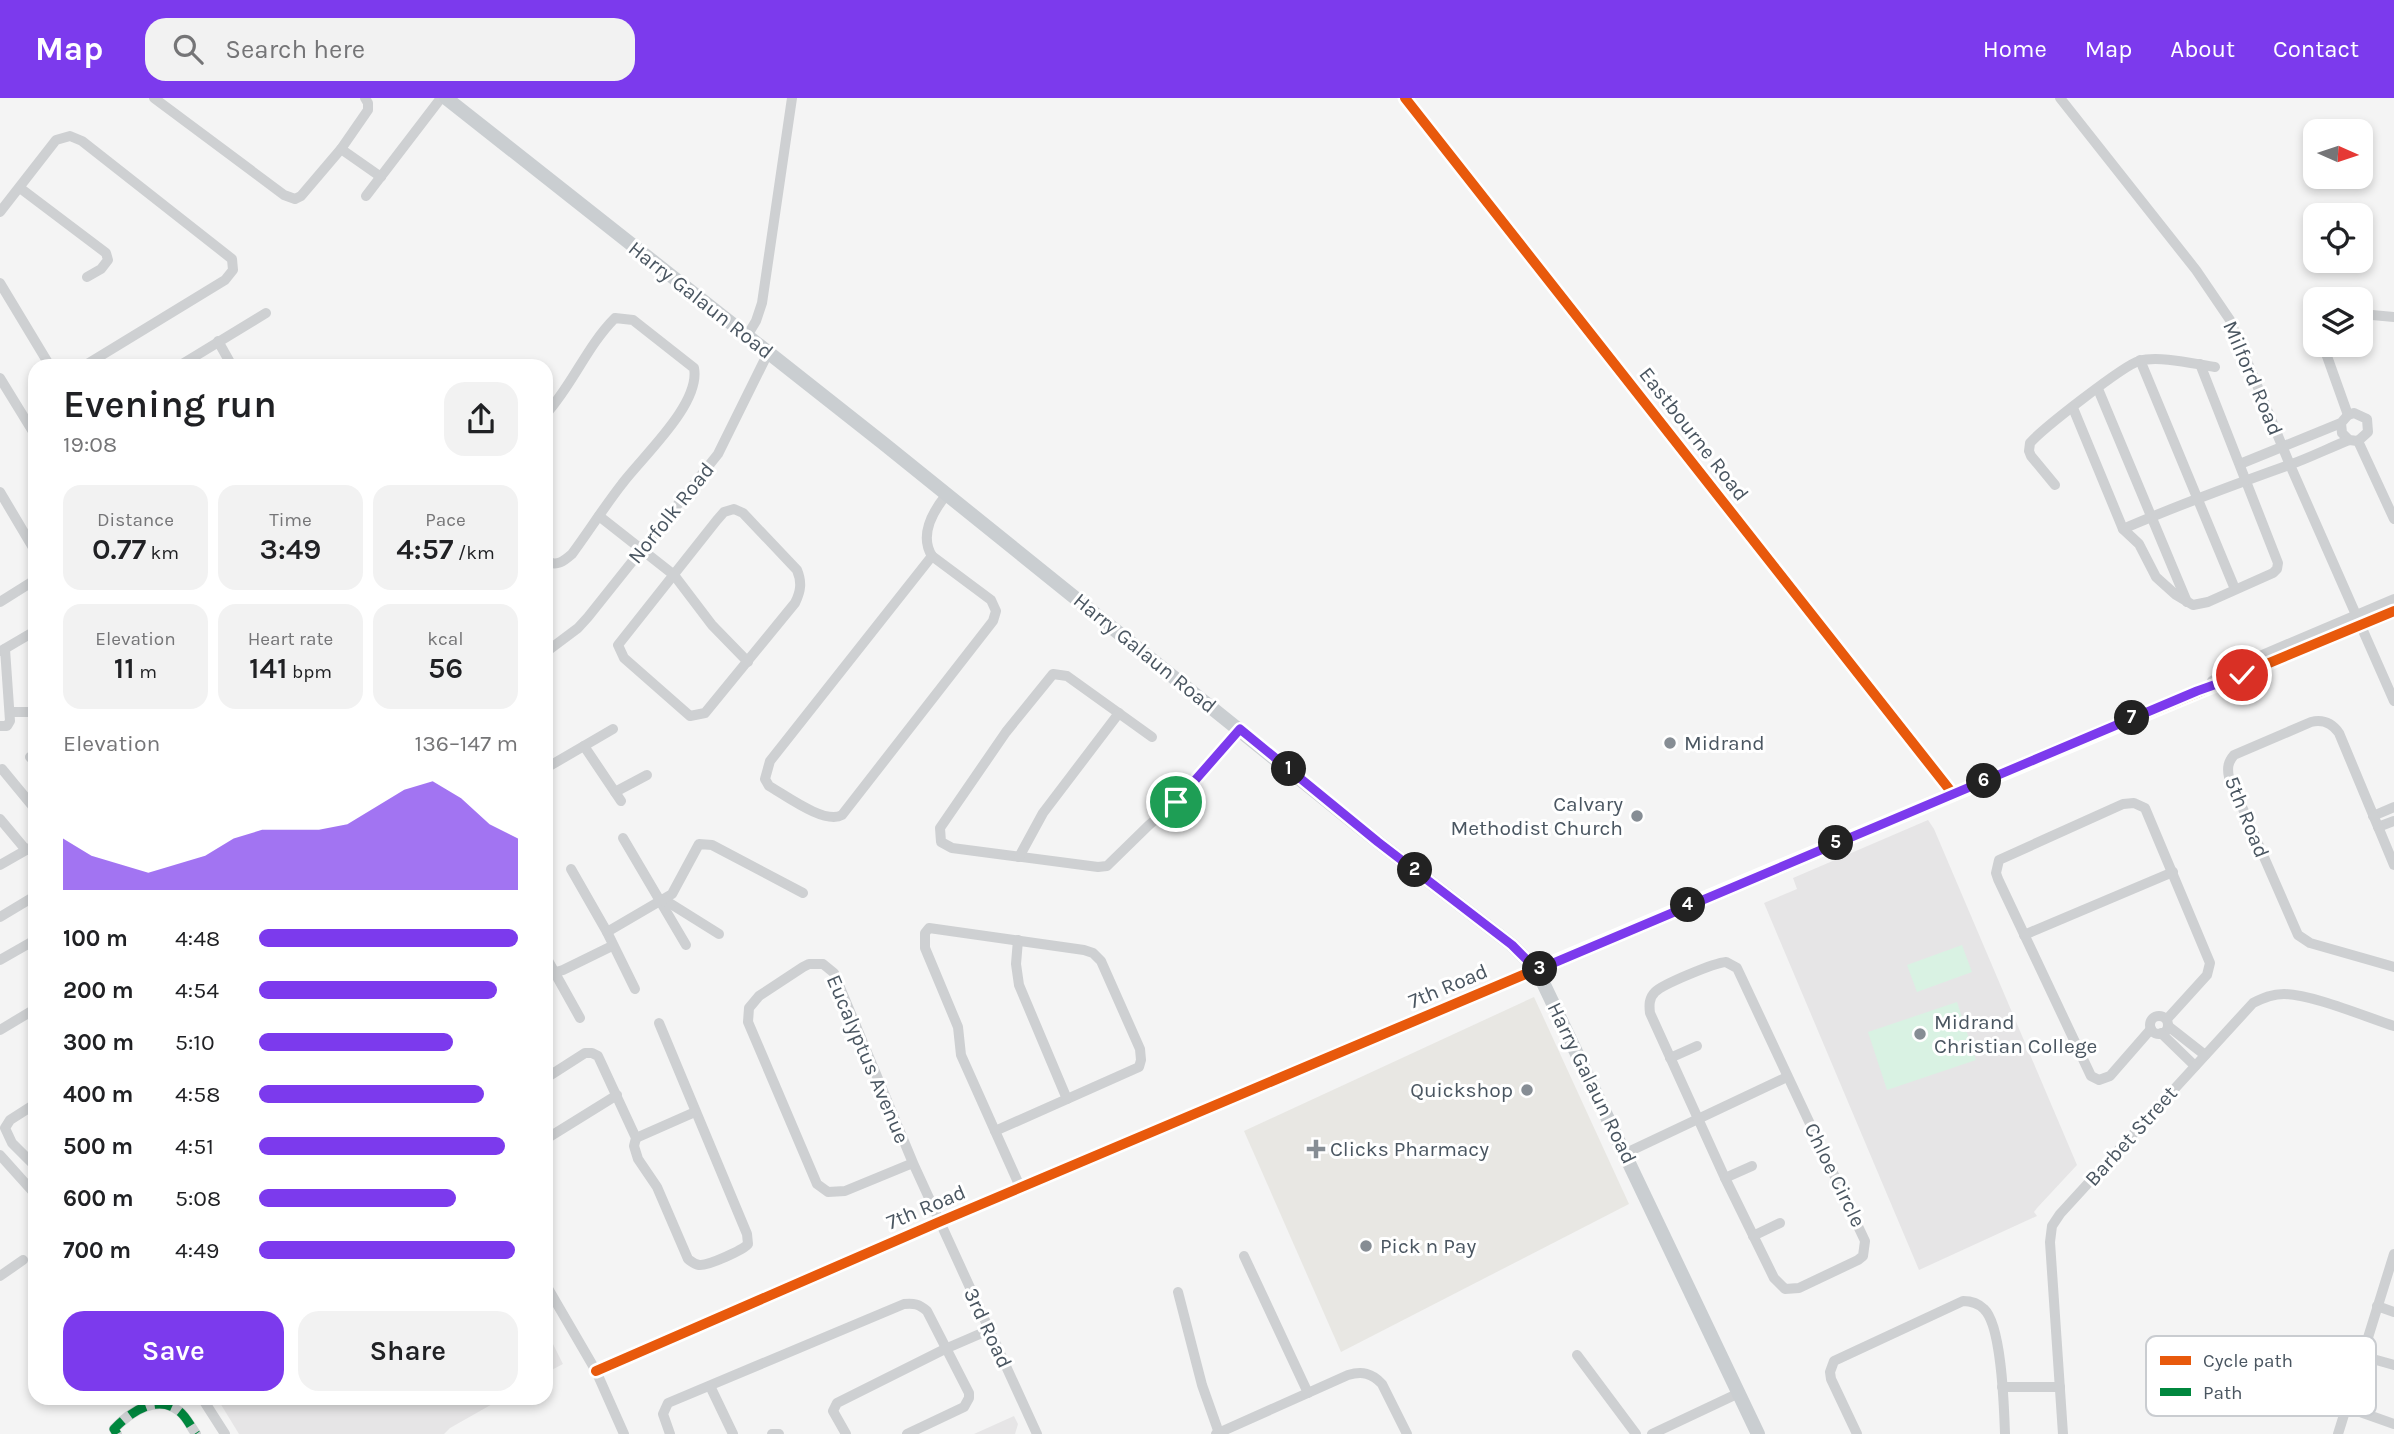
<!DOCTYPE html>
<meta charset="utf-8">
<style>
body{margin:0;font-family:Karla,sans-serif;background:#f2f2f2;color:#202124;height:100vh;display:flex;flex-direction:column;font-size:26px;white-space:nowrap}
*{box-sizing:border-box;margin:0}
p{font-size:23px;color:#757577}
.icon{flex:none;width:38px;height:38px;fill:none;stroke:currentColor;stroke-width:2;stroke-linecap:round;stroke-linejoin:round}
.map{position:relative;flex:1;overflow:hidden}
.details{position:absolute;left:28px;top:261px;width:525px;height:1046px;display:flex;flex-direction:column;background:#fff;border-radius:21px;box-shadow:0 4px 10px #0003}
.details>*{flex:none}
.needle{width:46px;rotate:93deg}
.buttons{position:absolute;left:2303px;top:21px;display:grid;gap:14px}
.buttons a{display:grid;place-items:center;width:70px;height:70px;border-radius:14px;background:#fff;box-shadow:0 4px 10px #0003;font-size:35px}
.pin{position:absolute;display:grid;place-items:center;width:60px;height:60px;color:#fff;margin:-30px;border:4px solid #fff;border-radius:50%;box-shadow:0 2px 7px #0007}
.km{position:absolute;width:35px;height:35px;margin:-18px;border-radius:50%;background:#222;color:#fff;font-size:19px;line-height:35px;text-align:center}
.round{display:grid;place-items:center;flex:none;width:74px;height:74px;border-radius:21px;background:#f2f2f2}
.overview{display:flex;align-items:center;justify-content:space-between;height:119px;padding:0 35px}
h1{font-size:38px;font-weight:600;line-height:52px}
.stats{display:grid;grid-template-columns:repeat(3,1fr);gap:10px;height:119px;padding:7px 35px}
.stats div{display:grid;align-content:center;border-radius:18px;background:#f2f2f2;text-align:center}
.stats b{font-size:30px;font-weight:600}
.stats small{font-size:19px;font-weight:400}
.stats p{font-size:19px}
.chart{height:196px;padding:14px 35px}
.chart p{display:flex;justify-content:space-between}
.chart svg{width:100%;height:126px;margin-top:7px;fill:#7c3aed;opacity:.7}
.button{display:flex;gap:14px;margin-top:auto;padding:14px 35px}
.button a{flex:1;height:80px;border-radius:21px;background:#7c3aed;color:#fff;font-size:28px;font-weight:600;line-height:80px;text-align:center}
.button a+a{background:#f2f2f2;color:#202124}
ul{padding:0 35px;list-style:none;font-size:23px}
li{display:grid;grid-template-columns:112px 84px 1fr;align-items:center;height:52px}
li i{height:18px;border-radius:9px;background:#7c3aed}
header{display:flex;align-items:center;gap:42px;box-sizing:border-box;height:98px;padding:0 35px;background:#7c3aed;color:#fff}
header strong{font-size:33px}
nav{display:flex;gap:38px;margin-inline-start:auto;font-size:24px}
.search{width:490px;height:63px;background:#f2f2f2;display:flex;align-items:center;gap:18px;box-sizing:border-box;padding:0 24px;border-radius:21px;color:#757577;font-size:26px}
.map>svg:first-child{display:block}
.commercial{fill:#e8e7e3}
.education{fill:#e6e5e6}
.grass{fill:#d9f2e3}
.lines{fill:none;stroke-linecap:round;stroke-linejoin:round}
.minor{stroke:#ced0d2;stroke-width:10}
.major{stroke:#caced1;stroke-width:14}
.quiet{stroke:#00873e;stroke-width:9;stroke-dasharray:18 9;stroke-linecap:butt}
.cycleway-casing{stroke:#fff;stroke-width:15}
.cycleway{stroke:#e8590c;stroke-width:10}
.route-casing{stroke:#fff;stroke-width:14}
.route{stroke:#7c3aed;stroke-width:9}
.poi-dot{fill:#868d94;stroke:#fff;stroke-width:2.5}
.labels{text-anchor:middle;stroke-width:6;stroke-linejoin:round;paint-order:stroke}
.street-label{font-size:21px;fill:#4a5661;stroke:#fff}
.poi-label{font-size:21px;fill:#4a5661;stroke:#fff;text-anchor:start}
.key{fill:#fff;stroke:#c9ccd0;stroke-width:2}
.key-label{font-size:19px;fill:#4a5661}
</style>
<header>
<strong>Map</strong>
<div class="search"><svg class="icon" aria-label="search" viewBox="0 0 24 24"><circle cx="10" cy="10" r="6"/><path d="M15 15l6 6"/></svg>Search here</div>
<nav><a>Home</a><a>Map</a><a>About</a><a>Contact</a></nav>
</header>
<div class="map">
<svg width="2394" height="1336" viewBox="0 0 2394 1336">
<rect width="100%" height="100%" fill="#f4f4f4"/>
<path class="commercial" d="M1534,899l95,207 -288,148 -97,-221z"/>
<g class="education">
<path d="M1928,722l6,9 143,336 -40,43 -3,4 3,4 -118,54 -155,-367 33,-14 -4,-11z"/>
<path d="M551,1242l12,24 -17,9v-30z"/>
<path d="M217,1300h286l-53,30 -6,6h-205z"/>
<path d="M1014,1318l4,8 -3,10h-41z"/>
</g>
<g class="grass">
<path d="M1962,847l10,27 -55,20 -10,-27z"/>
<path d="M1957,904l19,58 -89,30 -19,-58z"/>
</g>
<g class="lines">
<g class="minor">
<path d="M154,0l130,97 11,4 6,-3 40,-47 27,-39v-7l-3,-5"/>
<path d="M1405,0l548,696"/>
<path d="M2060,0l136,172 34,50 60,145 104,236"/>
<path d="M341,51l40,28"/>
<path d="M20,90l86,65 2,7 -7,9 -14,8"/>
<path d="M366,98l75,-98"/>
<path d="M0,114l56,-72 14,-4 12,5 150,118 1,11 -8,10 -141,86"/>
<path d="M0,185l50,83"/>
<path d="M2361,216l33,3"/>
<path d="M747,238l9,-15 6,-18 30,-205"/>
<path d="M218,243l14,25"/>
<path d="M2323,247l25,70"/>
<path d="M2140,262l95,229"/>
<path d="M179,268l87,-53"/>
<path d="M0,280l35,57"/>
<path d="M2098,291l89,213"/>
<path d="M2073,310l50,121 16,15 17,33 20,18 17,10 15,-3 65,-29 4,-4 1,-6 -78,-199"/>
<path d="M546,316c27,-30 41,-68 69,-96l18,2 61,48c7,36 -52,89 -72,116 -18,23 -33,47 -50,70 -8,7 -15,13 -26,7"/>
<path d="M2358,343l36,78"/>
<path d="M2240,366l101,-41 7,-8 6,-2 13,6 1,13 -10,9 -9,-1 -7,-7 -1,-10"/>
<path d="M2055,387l-24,-29 -2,-5 1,-8c12,-14 94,-78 109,-82 19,-6 56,3 76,6"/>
<path d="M0,394l35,59"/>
<path d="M734,411l9,4 54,57c5,12 4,21 -2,33l-90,110 -15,3 -66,-58 -6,-13 99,-125 7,-8z"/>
<path d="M599,418l75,59 38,50 36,37"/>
<path d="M2123,431c55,-24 110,-44 166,-64 20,-7 40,-17 60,-25"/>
<path d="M932,458l59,44 5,11 -3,10 -151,194c-17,10 -57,-20 -73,-29l-4,-7 5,-18z"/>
<path d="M932,458c-13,-21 1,-45 15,-62"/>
<path d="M0,504l35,-22"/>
<path d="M33,534l2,18"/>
<path d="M1,553l34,-20"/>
<path d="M546,554l32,-24 10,-11 130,-163 50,-101"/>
<path d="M2212,583l43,-23 139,-59"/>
<path d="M10,614h25"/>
<path d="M0,628h7l3,-5 -5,-72"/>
<path d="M1152,639l-85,-61 -14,-2 -47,58 -66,96 1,14 11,6 146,19 9,-1 42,-41 27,-23 64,-73"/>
<path d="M584,648l37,55"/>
<path d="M30,659l5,5"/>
<path d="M546,670l67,-39"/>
<path d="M2,671l33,40"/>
<path d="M615,694l32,-17"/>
<path d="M2373,718l21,-9"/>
<path d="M0,721l26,31"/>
<path d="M2378,729l16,-6"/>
<path d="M623,740l63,107"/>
<path d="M1019,759l24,-44 76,-100"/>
<path d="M0,767l35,-20"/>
<path d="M2394,767l-55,-132c-7,-10 -16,-14 -28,-11l-77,33c-6,7 -7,13 -5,22l69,158 12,8 84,24"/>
<path d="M571,771l36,63 28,57"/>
<path d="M663,801l56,35"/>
<path d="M0,819l35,-21"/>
<path d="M929,830l155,22 9,3 8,8 39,88 1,11 -2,7 -144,64 -34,-76 -3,-28 -33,-79v-15z"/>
<path d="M607,834l65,-38 27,-50 13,1 91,48"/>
<path d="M2024,837l149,-63"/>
<path d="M1018,842l-2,24 3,21 48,114"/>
<path d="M546,859l34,61"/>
<path d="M0,862l35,-20"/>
<path d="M1726,864l11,6 128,273 -2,15 -5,4 -59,28 -14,1 -11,-11 -49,-100 -75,-165c-1,-8 -1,-15 5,-21 8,-8 59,-29 71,-30z"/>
<path d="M546,877l17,-5 49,-24"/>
<circle cx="2159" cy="927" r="9"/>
<path d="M2168,928l37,29"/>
<path d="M2151,931l-41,47 -11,4 -8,-4 -93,-197 -2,-6 3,-13 124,-56 11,-1 11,5 65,155 -3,12 -40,44"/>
<path d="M0,932l35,-21"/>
<path d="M2161,935l34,33"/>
<path d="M1670,960l27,-12"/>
<path d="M546,980l39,-25h7l6,3 38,82 -2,8 4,13 19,28 31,72c4,3 6,5 11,6 9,1 44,-15 49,-21l-1,-10 -88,-211"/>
<path d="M35,1006l-25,16 -5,8 7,15 23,23"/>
<path d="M995,1033l26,58"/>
<path d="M636,1040l59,-26"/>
<path d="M546,1041l71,-44"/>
<path d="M1626,1055l161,-76"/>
<path d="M0,1057l35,39"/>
<path d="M913,1065l-68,28 -17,1 -11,-8 -69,-162 1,-14 10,-12 44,-29 6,-3h14l11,9 79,190 124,271"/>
<path d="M1725,1080l27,-12"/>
<path d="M1753,1138l27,-13"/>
<path d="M1244,1158l64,137"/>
<path d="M0,1178l23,-16"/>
<path d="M546,1187l50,86 28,63"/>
<path d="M1178,1194l24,93 17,48"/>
<path d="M2377,1208l17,6"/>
<path d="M1577,1257l59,79"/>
<path d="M2362,1258l32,9"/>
<path d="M596,1273l343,-149 830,-351 625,-260"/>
<path d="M710,1288l23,48"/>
<path d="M2002,1289h58"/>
<path d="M202,1300l23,36"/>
<path d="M2346,1309l48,17"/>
<path d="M117,1336l-3,-5c15,-16 43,-36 65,-18 7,5 12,16 17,23"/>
<path d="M670,1336l-7,-20 5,-11 236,-99c10,-1 15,0 23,7l42,82v5l-5,9 -57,27"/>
<path d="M772,1336h7"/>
<path d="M846,1336l-13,-23 4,-8 108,-54 44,-19"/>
<path d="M1216,1336l132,-59c14,-4 24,-2 34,9l25,50"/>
<path d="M1652,1336l87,-41"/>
<path d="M1857,1336l-26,-55 -1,-7 4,-11 129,-60c8,0 15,2 21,8 18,17 20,98 21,125"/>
<path d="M2063,1336l-13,-192 2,-16 8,-12 193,-211c10,-5 19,-9 31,-9 27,0 82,23 110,32"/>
<path d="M2338,1336l56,-180"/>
</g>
<path class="major" d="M446,0l437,345 495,399 134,103 25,25 221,464"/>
<path class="quiet" d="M117,1336l-3,-5c15,-16 43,-36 65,-18 7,5 12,16 17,23"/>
<defs>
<g id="cycleway">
<path d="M1405,0l548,696"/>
<path d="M596,1273l343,-149 830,-351 625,-260"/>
</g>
</defs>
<use href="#cycleway" class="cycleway-casing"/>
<use href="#cycleway" class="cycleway"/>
</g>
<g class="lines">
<defs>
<path id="route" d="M1176,704l64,-73 138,113 134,103 25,25 660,-279 45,-16"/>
</defs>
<use href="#route" class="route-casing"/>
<use href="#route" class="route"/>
</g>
<g class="poi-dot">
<circle cx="1670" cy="645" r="7"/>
<circle cx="1637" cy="718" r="7"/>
<circle cx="1920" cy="936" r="7"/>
<circle cx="1527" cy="992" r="7"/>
<path d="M1312.5 1040.5h7v7h7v7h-7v7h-7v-7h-7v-7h7z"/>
<circle cx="1366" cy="1148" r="7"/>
</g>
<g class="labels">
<g class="street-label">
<text transform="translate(701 202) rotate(38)" y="7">Harry Galaun Road</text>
<text transform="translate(2253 280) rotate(67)" y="7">Milford Road</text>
<text transform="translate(1694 336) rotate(52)" y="7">Eastbourne Road</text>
<text transform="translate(671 415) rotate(-51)" y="7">Norfolk Road</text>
<text transform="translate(1145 555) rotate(39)" y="7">Harry Galaun Road</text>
<text transform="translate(2247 719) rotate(68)" y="7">5th Road</text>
<text transform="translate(1448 888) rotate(-23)" y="7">7th Road</text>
<text transform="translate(868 961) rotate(67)" y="7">Eucalyptus Avenue</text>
<text transform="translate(1592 985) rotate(64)" y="7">Harry Galaun Road</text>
<text transform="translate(2131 1038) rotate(-48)" y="7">Barbet Street</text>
<text transform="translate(1835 1077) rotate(64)" y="7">Chloe Circle</text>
<text transform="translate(926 1109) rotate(-23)" y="7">7th Road</text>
<text transform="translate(988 1230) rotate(65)" y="7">3rd Road</text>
</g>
<g class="poi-label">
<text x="1684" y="652">Midrand</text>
<text x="1623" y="713" text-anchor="end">Calvary<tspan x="1623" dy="24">Methodist Church</tspan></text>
<text x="1934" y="931">Midrand<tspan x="1934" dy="24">Christian College</tspan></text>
<text x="1513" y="999" text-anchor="end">Quickshop</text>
<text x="1330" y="1058">Clicks Pharmacy</text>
<text x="1380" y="1155">Pick n Pay</text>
</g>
</g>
<rect x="2146" y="1238" width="230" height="80" rx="10" class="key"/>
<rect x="2160" y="1258" width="31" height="9" fill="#e8590c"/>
<rect x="2160" y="1290" width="31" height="8" fill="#00873e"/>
<g class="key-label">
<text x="2203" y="1269">Cycle path</text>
<text x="2203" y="1301">Path</text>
</g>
</svg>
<div class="buttons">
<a><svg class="needle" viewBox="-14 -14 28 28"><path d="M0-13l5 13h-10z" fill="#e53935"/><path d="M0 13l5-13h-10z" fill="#757577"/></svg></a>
<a><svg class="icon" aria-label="locate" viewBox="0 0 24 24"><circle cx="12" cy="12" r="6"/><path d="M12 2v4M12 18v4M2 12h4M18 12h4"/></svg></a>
<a><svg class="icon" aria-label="layers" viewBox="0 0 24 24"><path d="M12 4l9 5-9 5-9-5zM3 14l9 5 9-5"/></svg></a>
</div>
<div class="pin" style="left:1176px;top:704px;background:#1e9e55"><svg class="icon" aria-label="arrive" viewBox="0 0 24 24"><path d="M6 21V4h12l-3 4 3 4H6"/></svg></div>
<div class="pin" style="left:2242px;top:577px;background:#d93025"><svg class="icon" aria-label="check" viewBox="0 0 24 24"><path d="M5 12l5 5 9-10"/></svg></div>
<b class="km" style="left:1289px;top:671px">1</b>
<b class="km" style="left:1415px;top:772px">2</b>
<b class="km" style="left:1540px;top:871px">3</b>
<b class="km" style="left:1688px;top:807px">4</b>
<b class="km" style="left:1836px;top:745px">5</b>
<b class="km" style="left:1984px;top:683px">6</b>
<b class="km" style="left:2132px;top:620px">7</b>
<section class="details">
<div class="overview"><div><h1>Evening run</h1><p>19:08</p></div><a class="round"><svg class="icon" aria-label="share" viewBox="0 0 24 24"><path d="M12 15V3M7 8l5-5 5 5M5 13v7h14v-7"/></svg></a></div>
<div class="stats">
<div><p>Distance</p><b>0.77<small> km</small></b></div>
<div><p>Time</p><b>3:49</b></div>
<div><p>Pace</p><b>4:57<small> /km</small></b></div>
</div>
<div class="stats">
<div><p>Elevation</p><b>11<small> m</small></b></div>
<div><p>Heart rate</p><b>141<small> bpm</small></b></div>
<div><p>kcal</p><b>56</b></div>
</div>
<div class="chart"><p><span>Elevation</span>136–147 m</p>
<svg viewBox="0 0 160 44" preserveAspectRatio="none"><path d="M0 44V26L10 32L20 35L30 38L40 35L50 32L60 26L70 23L80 23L90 23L100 21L110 15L120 9L130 6L140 12L150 21L160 26V44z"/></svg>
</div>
<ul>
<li><b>100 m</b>4:48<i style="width:100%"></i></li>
<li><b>200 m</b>4:54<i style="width:92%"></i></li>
<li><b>300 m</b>5:10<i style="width:75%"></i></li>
<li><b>400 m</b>4:58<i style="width:87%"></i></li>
<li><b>500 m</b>4:51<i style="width:95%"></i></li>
<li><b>600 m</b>5:08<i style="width:76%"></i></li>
<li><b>700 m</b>4:49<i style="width:99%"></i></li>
</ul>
<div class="button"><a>Save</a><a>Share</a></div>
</section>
</div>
